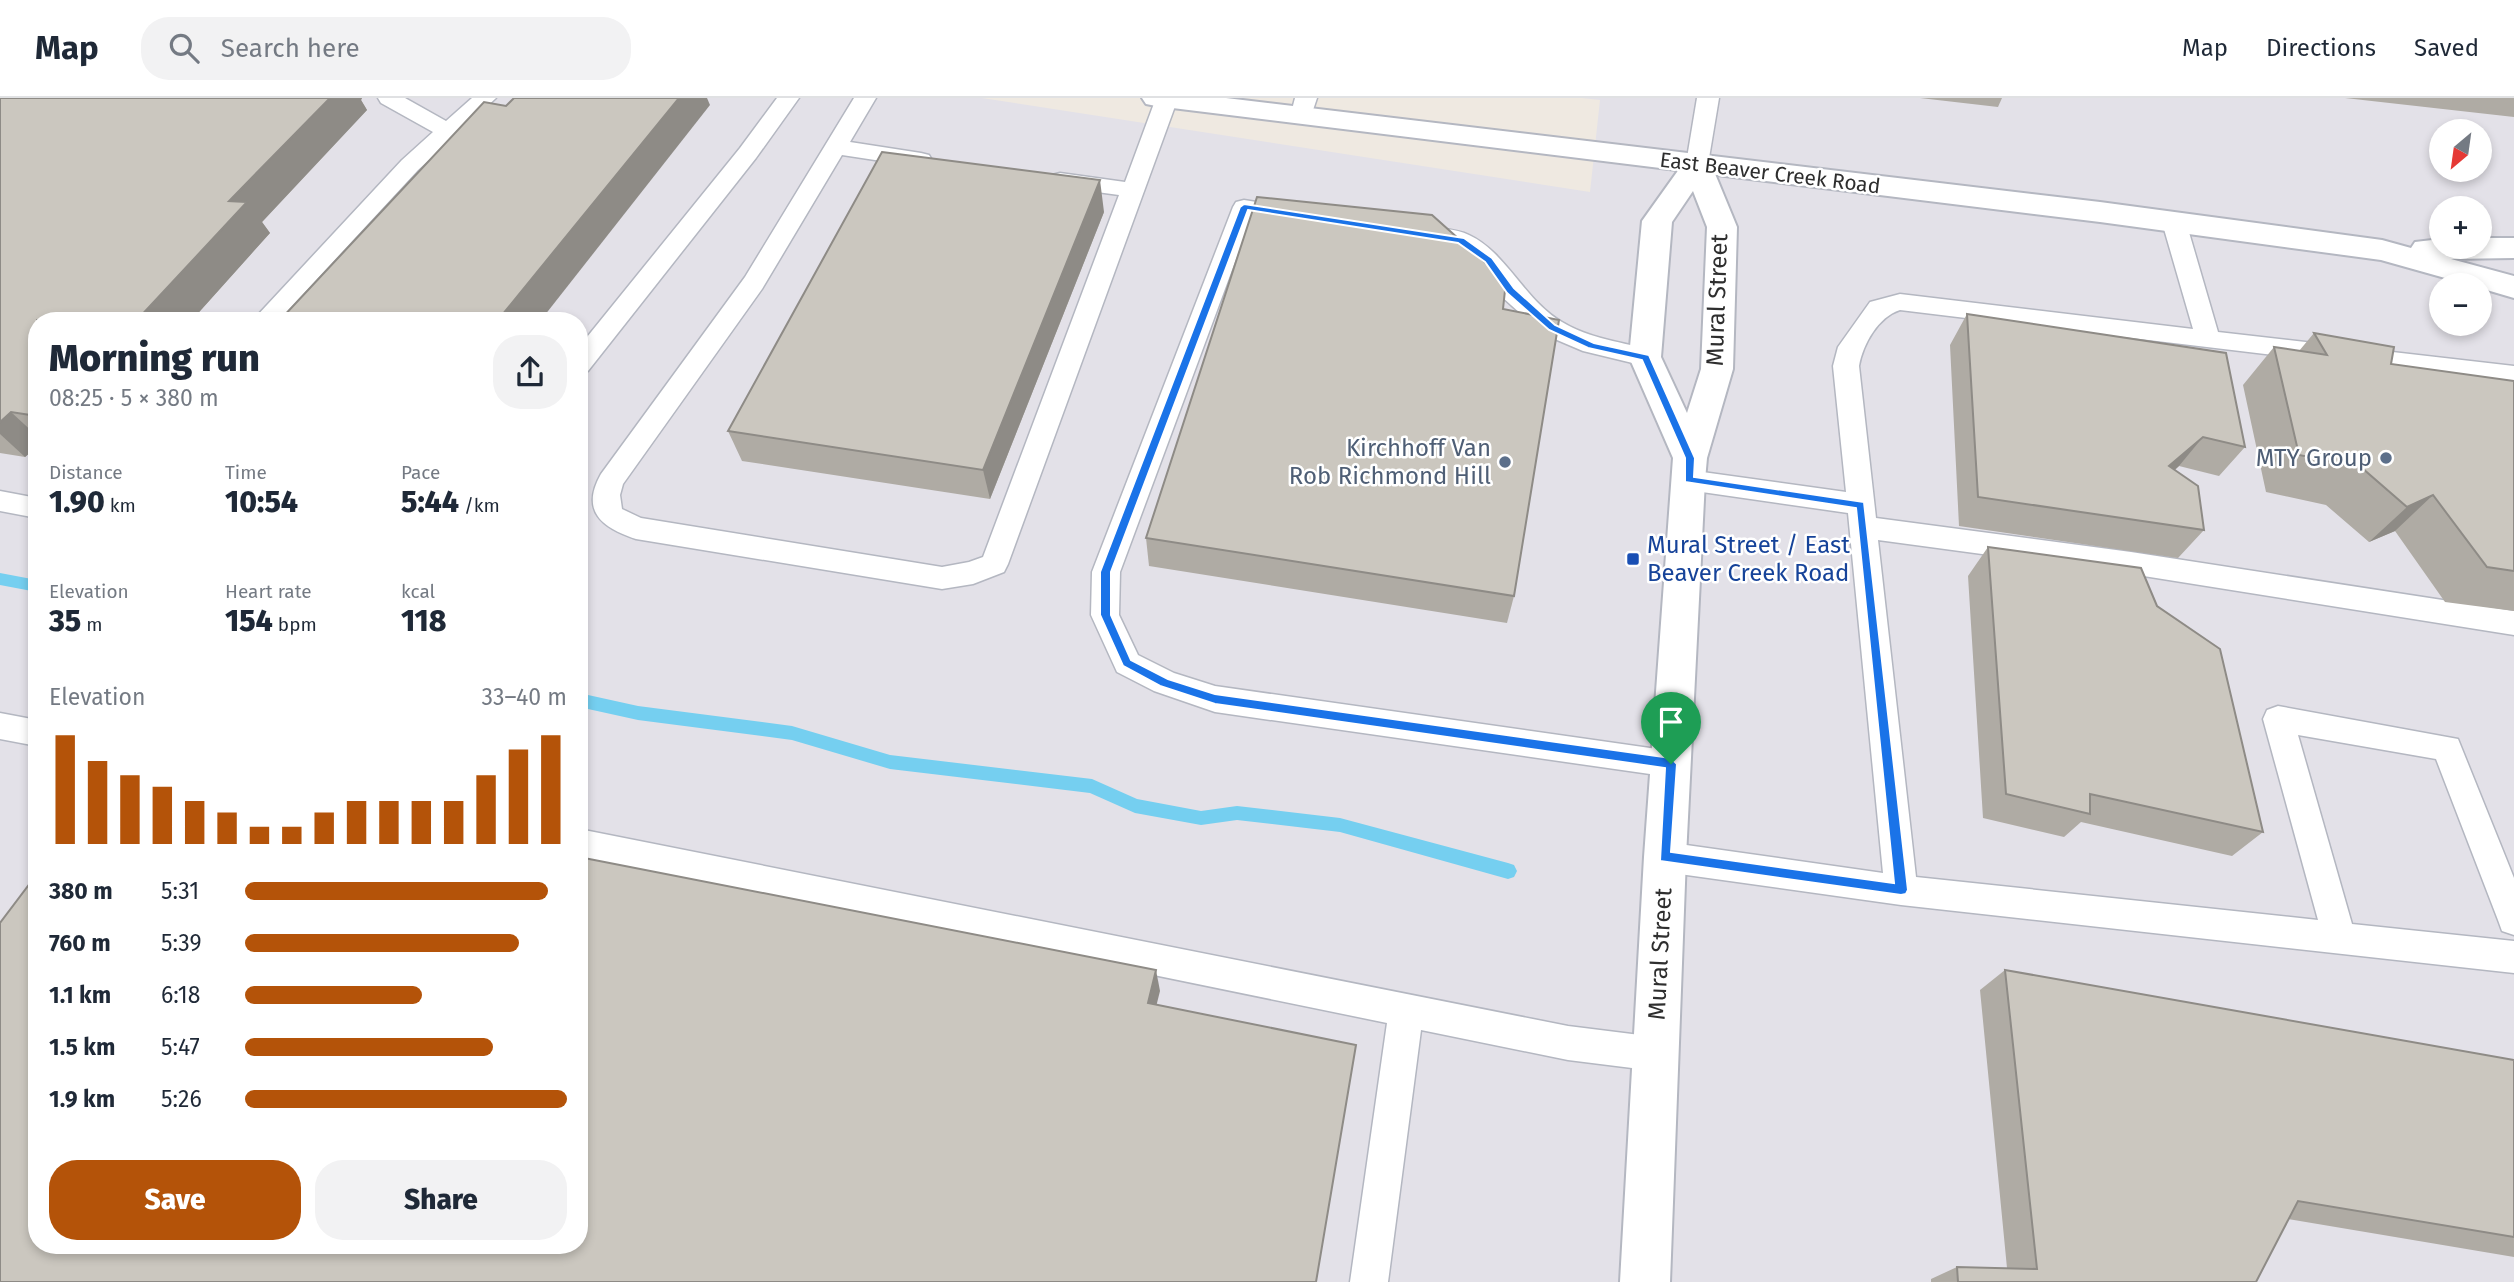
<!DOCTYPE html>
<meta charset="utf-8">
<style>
body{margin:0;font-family:"Fira Sans",sans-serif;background:#f2f2f3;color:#1f2937;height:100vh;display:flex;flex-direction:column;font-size:26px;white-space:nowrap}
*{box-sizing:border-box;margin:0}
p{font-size:23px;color:#747a83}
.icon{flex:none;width:38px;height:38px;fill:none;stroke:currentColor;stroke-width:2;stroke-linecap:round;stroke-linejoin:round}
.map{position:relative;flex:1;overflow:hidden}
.sheet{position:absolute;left:28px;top:214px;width:560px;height:942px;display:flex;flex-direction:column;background:#fff;border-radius:28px;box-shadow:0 4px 10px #0003}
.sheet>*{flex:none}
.needle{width:46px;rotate:209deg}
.controls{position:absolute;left:2429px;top:21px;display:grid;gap:14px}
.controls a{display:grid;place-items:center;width:63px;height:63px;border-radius:50%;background:#fff;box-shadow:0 4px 10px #0003;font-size:35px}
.pin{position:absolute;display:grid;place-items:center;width:60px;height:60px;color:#fff;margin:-72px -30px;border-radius:50% 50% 50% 0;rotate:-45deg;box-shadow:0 0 7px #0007}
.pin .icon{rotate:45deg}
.round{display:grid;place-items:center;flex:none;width:74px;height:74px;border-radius:28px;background:#f2f2f3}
.head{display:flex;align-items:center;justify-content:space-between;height:119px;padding:0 21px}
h1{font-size:38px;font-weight:800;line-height:52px}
.stats{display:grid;grid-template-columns:repeat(3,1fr);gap:10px;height:119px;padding:7px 21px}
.stats div{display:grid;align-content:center}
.stats b{font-size:30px;font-weight:800}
.stats small{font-size:19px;font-weight:400}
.stats p{font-size:19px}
.chart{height:196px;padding:14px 21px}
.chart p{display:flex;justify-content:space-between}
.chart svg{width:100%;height:126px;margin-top:7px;stroke:#b45309;stroke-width:6}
.cta{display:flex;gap:14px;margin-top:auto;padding:14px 21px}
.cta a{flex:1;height:80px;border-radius:28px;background:#b45309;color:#fff;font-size:28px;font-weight:800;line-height:80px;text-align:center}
.cta a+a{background:#f2f2f3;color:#1f2937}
ul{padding:0 21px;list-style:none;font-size:23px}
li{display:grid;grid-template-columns:112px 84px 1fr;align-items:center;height:52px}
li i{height:18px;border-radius:9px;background:#b45309}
header{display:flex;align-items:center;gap:42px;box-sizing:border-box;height:98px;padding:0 35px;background:#fff;border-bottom:2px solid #e0e1e3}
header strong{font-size:33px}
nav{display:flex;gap:38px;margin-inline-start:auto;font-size:24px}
.search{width:490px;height:63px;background:#f2f2f3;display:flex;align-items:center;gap:18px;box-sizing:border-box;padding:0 24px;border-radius:28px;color:#747a83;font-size:26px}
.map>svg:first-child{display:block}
.industrial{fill:#e3e1e8;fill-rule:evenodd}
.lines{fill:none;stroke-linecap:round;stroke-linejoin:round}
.stream{fill:#75cff0;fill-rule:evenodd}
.service-casing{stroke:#b4b7c1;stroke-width:3}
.minor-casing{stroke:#b4b7c1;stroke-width:4}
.tertiary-casing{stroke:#b4b7c1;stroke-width:4}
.service{fill:#fff;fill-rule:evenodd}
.minor{fill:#fff;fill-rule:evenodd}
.tertiary{fill:#fff;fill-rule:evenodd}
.wall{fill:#afaba4}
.shaded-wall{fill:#8e8b86}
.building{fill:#cbc7bf;stroke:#8e8b86;stroke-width:2}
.route{fill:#1a73e8;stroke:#fff;stroke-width:2;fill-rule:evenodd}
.service-dot{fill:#5c6f8a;stroke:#fff;stroke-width:2.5}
.transit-dot{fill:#1a4fb4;stroke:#fff;stroke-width:2.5}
.labels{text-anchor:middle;stroke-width:5;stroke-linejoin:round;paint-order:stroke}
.far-street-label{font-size:21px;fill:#2e2e2e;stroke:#fff}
.street-label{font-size:24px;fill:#2e2e2e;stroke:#fff}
.service-label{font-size:24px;fill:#4e5e75;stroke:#fff;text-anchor:end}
.transit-label{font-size:24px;fill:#164399;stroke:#fff;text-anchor:start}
</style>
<header>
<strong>Map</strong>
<div class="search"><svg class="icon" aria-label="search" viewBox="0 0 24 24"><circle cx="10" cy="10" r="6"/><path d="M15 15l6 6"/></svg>Search here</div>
<nav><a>Map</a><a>Directions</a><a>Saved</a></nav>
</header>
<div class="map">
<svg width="2514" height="1184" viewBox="0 0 2514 1184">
<rect width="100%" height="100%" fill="#efe9e1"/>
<path class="industrial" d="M0,0h982l608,94 10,-92 -18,-2h932v1184h-2514zM2441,33h39v39h-39zM2441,110h39v39h-39zM2441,187h39v39h-39zM37,222h542v924h-542z"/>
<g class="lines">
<g class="stream">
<path d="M0,475l37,7v12l-37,-7z"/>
<path d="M579,595l59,13 154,20 98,29 202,24 45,20 64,12 36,-5 103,12 168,45 6,2 3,6 -3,6 -6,2 -168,-47 -103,-12 -36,5 -66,-12 -45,-20 -200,-24 -98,-29 -154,-20 -59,-13z"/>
</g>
<defs>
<g id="service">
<path d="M378,0h27l41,23 26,-23h24l-78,72 -139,150h-26l149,-160 31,-28 -52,-29z"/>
<path d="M777,0h22l-43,60 -168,213 -9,3v-27l161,-199z"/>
<path d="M854,0h22l-26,44 71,11 8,2 3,5 -3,5 -8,2 -79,-12 -80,134 -139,195 -3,11 2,14 19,9 301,49 27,-5 14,-5 136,-362 -59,-8 -8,-2 -3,-5 3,-5 8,-2 65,9 31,-84h22l-170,466 -4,8 -31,12 -31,5 -306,-50c-34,-11 -56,-28 -35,-65l144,-197z"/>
<path d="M1295,0h22l-8,24h-16l-3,-5z"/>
<path d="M1697,0h22l-11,66 -3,5h-16l-3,-5z"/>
<path d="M1244,102l57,9 4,5 -4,5 -8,3 -41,-6 -132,356 -1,43 19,40 36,18 41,13 456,65 11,4 4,9 -4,9 -11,4 -456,-65 -61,-21 -37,-19 -26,-57 1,-43 141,-365 3,-5z"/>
<path d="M2174,116l8,3 4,5 32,110 296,34v18l-614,-74c-22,7 -37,34 -41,56l17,152 255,34 383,59v24l-383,-61 -253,-34 38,337 402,43 -55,-201 4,-9 11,-4 180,33 56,139v57l-12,-4 -4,-11 -62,-161 -138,-24 54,189 162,17v32l-613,-68 -236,-33 -11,-5 -5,-10 5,-10 11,-5 218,31 -35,-360 -160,-23 -9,-3 -4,-7 4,-7 9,-3 158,22 -13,-126 5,-19 32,-45 30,-8 293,35 -31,-107 4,-5z"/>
<path d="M1422,128c14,3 34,2 47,9 37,17 56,66 93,87 28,17 61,20 92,29l4,6 -4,6 -9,3 -62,-15 -40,-17 -42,-38 -21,-30 -26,-19 -40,-8 -4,-5 4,-5z"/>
<path d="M0,393l37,7v20l-37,-7z"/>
<path d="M0,615l37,7v26l-37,-7z"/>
<path d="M579,731l989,197 88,11 12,5 5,12 -5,12 -12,5 -88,-11 -147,-30 -33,252h-38l37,-259 -808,-166z"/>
</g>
<path id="minor" d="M1697,57l10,3 4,6 26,63 -4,142 -26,89 -2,22 -19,377 -16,425h-50l24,-425 29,-399 -44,-101 13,-136 45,-63zM1693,93l14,36 -6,142 -14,44 -26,-56 11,-135z"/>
<path id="tertiary" d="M1142,0h84l874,104 282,38 29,8 4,-6 26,-3v8h39v-9h34v20l-63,1 63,17v22l-34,-10v-3h-10l-89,-25 -281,-38 -944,-116 -10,-2z"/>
</defs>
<use href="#service" class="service-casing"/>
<use href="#minor" class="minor-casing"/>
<use href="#tertiary" class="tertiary-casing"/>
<use href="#service" class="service"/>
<use href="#minor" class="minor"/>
<use href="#tertiary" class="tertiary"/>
</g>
<g class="wall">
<path d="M0,0h362l-1,2 6,10 -105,112 8,11 -78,87h-155v127l-12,10 -25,-4z"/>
<path d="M1920,0h82l-4,9z"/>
<path d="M2345,0h169v19z"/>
<path d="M1104,114l-114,287 -248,-38 -14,-30z"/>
<path d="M1503,211l11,287 -7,27 -358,-57 -3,-28z"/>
<path d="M1967,216l278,133 -26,29 -40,-10 -4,4 29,60 -26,28 -219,-32 -9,-181z"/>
<path d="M2314,235l77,31 123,17v230l-69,-9 -50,-71 -26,11 -43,-37 -60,-13 -23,-107 31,-38 25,4z"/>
<path d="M1988,449l169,59 106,226 -31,24 -151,-34 -17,15 -81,-19 -15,-242z"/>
<path d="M2005,872l509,90v197l-226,-38 -32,63h-325v-3l26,-12 50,1 -27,-278z"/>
</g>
<g class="shaded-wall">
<path d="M330,0h32l-1,2 6,10 -105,112 8,11 -78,87h-55l92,-119z"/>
<path d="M679,0h28l3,7 -169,215h-43z"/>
<path d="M1100,82l4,32 -114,287 -7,-29z"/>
<path d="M11,314l26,24v11l-12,10 -25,-23v-12z"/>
<path d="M2203,339l-24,29 -34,29 24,-29z"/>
<path d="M2433,397l-38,36 -26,11 38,-35z"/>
<path d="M1156,872l4,21 -8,32 -4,-20z"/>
</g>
<g class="building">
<path d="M0,0h330l-101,103 18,1 -110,118h-100v96l-26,-4 -11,10z"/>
<path d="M514,0h165l-181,222h-218l204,-218 22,4z"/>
<path d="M882,54l218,28 -117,290 -255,-39z"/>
<path d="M1257,99l175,18 74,66 -3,28 56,11 -45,276 -368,-58z"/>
<path d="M1967,216l259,39 19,94 -42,-10 -34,29 29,20 6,44 -226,-33z"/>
<path d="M2314,235l80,14 -3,17 123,17v190l-27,-4 -54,-72 -26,12 -45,-39 -63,-13 -25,-108 53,8z"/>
<path d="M1988,449l153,21 16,38 63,43 43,183 -173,-38v20l-84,-20z"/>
<path d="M579,759l577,113 -8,33 208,42 -40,237h-1316v-359l37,-49v370h542z"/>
<path d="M2005,872l509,90v177l-216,-36 -42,81h-298l-1,-15 80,2z"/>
</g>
<path class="route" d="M1244,106l220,34 28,20 22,30 41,37 39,18 55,12 46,103 -1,19 170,25 44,388 -2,4 -5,1 -241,-34 5,-93 -450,-64 -55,-18 -37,-20 -23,-51v-43l140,-365zM1248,112l210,33 27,19 22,31 42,37 39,18 54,12 43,98v24l171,26 38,375 -223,-31 6,-88 -6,-6 -456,-64 -47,-15 -37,-19 -20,-45v-43z"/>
<g class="service-dot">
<circle cx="2386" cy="360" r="7"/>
<circle cx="1505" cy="364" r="7"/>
</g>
<rect class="transit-dot" x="1626" y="454" width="14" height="14" rx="3.5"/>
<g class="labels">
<g class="far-street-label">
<text transform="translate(1770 75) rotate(7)" y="7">East Beaver Creek Road</text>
</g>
<g class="street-label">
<text transform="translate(1717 202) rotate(-88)" y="8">Mural Street</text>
<text transform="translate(1660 856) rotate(-87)" y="8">Mural Street</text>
</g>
<g class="service-label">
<text x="1491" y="358">Kirchhoff Van<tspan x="1491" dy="28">Rob Richmond Hill</tspan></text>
<text x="2372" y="368">MTY Group</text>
</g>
<g class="transit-label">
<text x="1647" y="455">Mural Street / East<tspan x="1647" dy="28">Beaver Creek Road</tspan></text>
</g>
</g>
</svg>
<div class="controls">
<a><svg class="needle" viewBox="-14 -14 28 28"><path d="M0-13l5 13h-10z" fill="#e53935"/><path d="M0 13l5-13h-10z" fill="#747a83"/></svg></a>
<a>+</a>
<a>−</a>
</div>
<div class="pin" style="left:1671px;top:666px;background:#1e9e55"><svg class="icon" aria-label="arrive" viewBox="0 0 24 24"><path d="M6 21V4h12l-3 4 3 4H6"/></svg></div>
<section class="sheet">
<div class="head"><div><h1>Morning run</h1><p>08:25 · 5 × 380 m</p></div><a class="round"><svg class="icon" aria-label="share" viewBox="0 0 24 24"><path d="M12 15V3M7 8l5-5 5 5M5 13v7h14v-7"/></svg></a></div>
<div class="stats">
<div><p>Distance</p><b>1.90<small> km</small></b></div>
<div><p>Time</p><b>10:54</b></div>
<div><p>Pace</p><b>5:44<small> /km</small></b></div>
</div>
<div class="stats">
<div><p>Elevation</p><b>35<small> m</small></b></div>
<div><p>Heart rate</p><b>154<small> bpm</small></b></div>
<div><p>kcal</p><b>118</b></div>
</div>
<div class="chart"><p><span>Elevation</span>33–40 m</p>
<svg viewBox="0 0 160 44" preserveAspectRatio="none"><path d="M5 44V6M15 44V15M25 44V20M35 44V24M45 44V29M55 44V33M65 44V38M75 44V38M85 44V33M95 44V29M105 44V29M115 44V29M125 44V29M135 44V20M145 44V11M155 44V6"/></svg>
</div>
<ul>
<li><b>380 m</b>5:31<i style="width:94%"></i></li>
<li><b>760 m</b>5:39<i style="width:85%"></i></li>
<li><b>1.1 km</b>6:18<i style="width:55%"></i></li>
<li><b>1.5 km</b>5:47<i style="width:77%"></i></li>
<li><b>1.9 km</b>5:26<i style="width:100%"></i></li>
</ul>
<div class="cta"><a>Save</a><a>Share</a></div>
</section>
</div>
